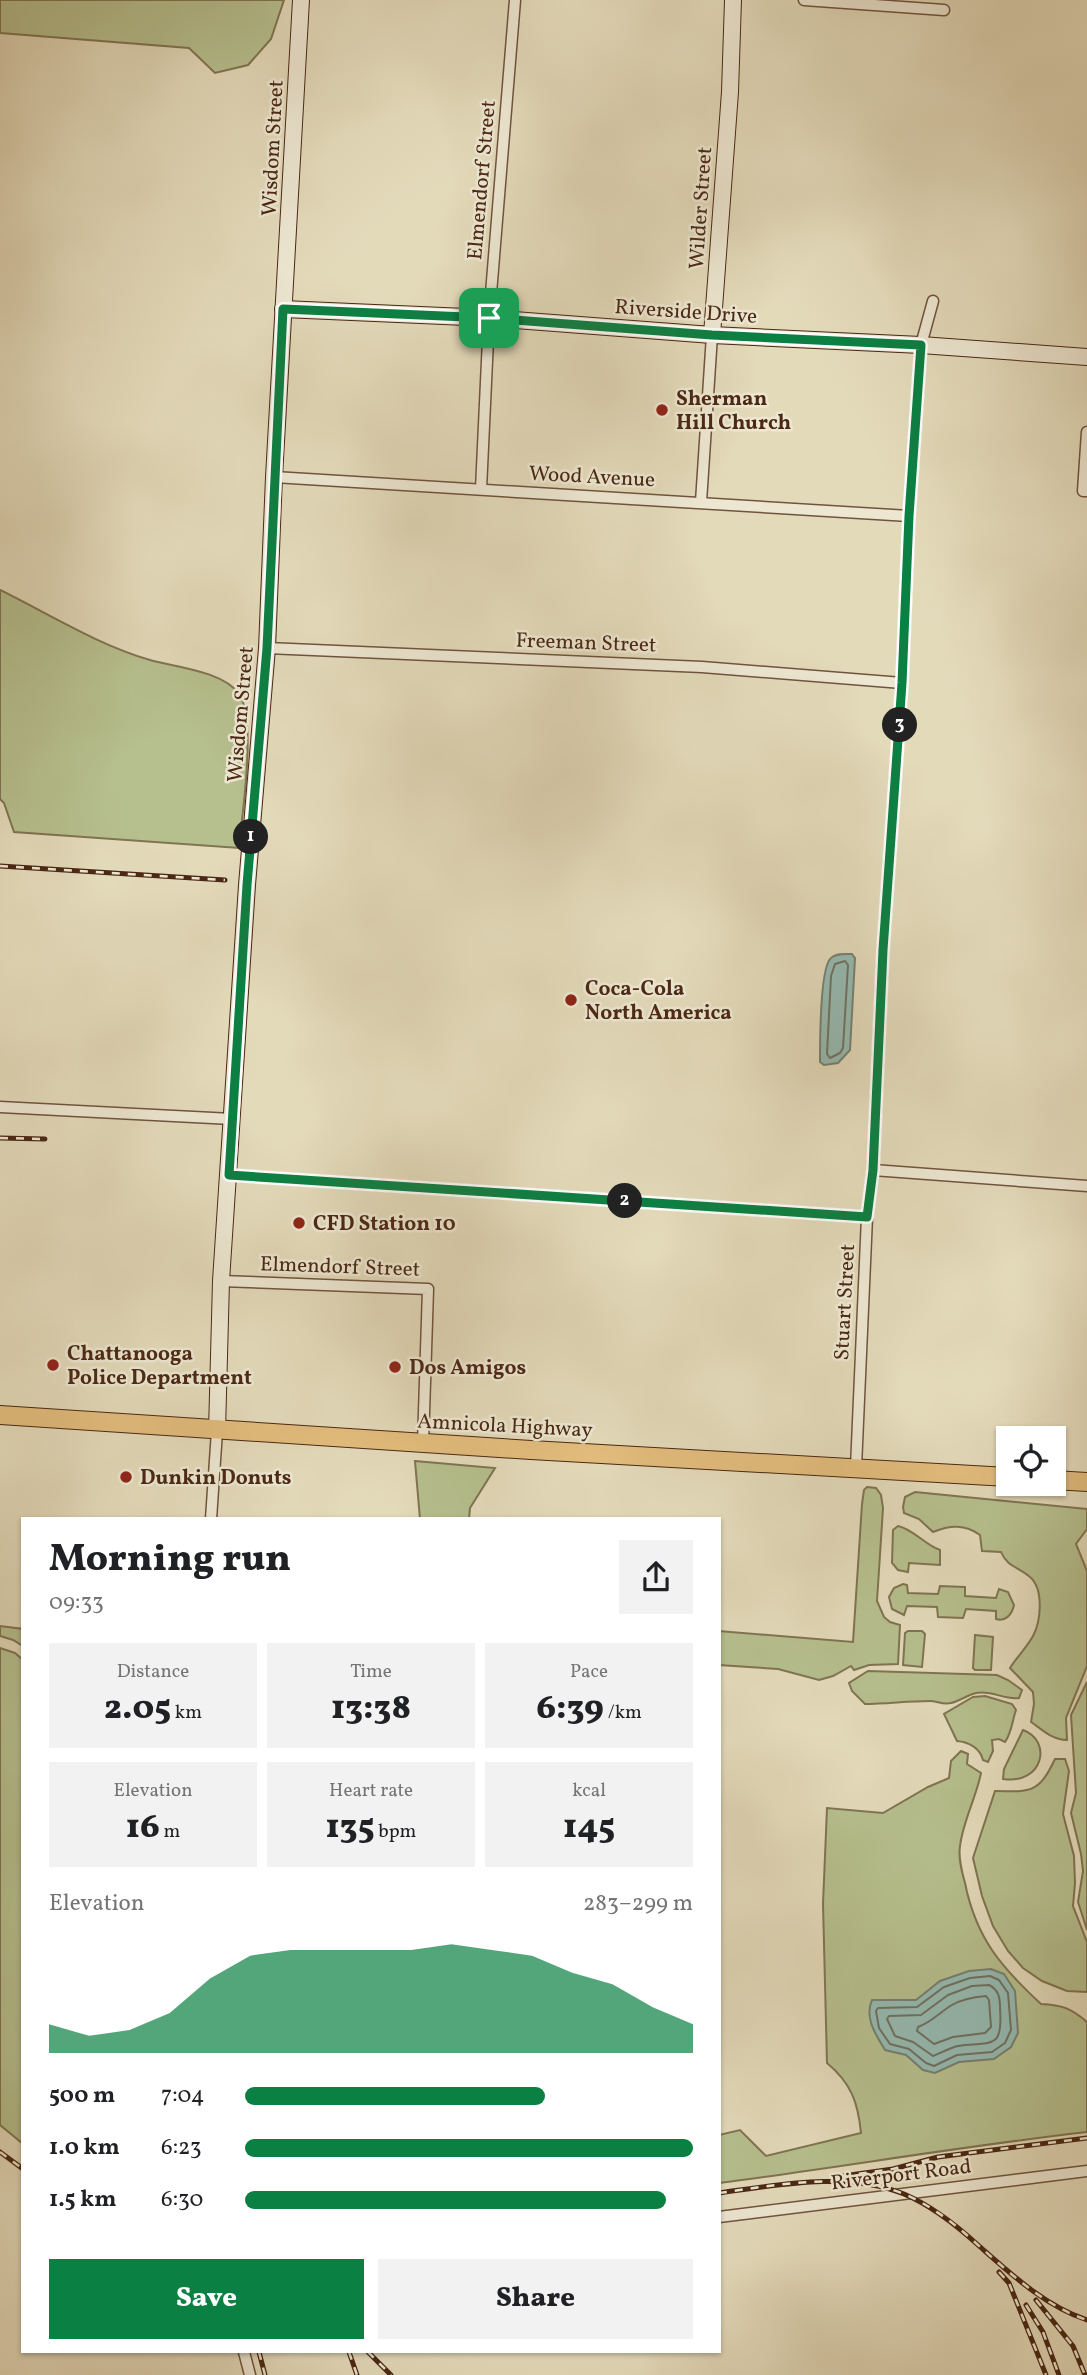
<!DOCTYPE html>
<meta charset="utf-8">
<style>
body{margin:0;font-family:Vollkorn,serif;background:#f2f2f2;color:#202124;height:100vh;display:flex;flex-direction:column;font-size:26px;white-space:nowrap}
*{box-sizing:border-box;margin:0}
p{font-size:23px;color:#757577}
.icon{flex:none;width:38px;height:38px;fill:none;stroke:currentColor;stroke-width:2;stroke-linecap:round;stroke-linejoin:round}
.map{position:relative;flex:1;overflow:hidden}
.panel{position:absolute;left:21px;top:1517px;width:700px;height:836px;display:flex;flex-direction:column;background:#fff;border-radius:0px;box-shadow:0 2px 5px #0004}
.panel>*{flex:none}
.tools{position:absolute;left:996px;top:1426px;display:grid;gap:14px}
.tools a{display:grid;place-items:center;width:70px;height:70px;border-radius:0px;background:#fff;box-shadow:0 2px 5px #0004;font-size:35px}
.pin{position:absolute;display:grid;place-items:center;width:60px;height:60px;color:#fff;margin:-30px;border-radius:14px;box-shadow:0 4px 10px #0006}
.km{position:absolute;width:35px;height:35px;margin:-18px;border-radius:50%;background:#222;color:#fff;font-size:19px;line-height:35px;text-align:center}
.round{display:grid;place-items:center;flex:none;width:74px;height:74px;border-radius:0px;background:#f2f2f2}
.summary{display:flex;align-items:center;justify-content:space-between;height:119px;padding:0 28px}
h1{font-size:38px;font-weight:800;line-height:52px}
.stats{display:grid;grid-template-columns:repeat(3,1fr);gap:10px;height:119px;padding:7px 28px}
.stats div{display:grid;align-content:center;border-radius:0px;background:#f2f2f2;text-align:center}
.stats b{font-size:35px;font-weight:800}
.stats small{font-size:19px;font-weight:400}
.stats p{font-size:19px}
.chart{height:196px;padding:14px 28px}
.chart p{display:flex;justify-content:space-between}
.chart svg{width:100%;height:126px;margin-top:7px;fill:#0b8043;opacity:.7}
.primary-button{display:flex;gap:14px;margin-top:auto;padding:14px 28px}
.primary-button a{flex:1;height:80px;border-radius:0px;background:#0b8043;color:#fff;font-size:28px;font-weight:800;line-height:80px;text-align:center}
.primary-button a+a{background:#f2f2f2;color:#202124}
ul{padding:0 28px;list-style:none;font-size:23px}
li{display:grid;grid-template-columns:112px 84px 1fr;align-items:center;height:52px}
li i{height:18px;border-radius:9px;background:#0b8043}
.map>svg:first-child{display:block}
.green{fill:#b6bf8e;stroke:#807451;stroke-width:2}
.water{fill:#95bab1;stroke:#778072;stroke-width:2}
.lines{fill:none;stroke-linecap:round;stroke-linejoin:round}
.shore{stroke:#707162;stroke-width:2}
.street-casing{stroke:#70543e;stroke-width:13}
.secondary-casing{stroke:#4a2814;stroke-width:18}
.primary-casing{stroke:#4a2814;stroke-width:20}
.street{stroke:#ede7d2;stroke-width:10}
.secondary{stroke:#ede7d2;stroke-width:16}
.primary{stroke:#e2bd7d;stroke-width:18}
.rail-casing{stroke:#4a2814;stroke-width:5}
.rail{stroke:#ede7d2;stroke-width:2.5;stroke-dasharray:8;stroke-linecap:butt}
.route-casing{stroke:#fff;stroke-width:14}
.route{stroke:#0b8043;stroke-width:9}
.poi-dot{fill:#8f2418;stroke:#ede7d2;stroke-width:2.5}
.labels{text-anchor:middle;stroke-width:5;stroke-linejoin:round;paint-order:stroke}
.street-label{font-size:21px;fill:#4a2814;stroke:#ede7d2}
.poi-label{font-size:21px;font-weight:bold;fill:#4a2814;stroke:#ede7d2;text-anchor:start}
</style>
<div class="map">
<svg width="1087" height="2375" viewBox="0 0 1087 2375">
<rect width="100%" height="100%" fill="#e3daba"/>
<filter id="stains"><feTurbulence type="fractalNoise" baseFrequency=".00286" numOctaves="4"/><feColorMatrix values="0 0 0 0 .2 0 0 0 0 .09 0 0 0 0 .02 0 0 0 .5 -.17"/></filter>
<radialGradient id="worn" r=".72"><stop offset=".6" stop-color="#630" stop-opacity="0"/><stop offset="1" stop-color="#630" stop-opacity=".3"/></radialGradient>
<g class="green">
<path d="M0,0h284l-13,39 -23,26 -33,8 -26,-25 -189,-15z"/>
<path d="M0,590c49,24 98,55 150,70 25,7 73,11 89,34 18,26 3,120 0,154l-225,-16 -10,-29 -4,-4z"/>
<path d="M415,1461l80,7 -25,40 -1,11h-49z"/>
<path d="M867,1487l9,1 5,7 2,13 -6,93 7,16 6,5 10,3 -2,39 -29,1 -15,5 -3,-4 -18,10 -14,4 -41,-11 -59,-4v-34l134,11 9,-138 2,-14z"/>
<path d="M915,1492l172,17v20l-11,15 11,27v95l-21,52 1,22c-15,0 -24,-10 -36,-18l3,-18 -1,-12 -23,-24c7,-11 17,-21 23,-32 8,-15 11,-47 -3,-59 -11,-10 -23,-10 -29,-25l-19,-1 -2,-16c-15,-11 -30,-10 -47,-3l-14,-13 -15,-6 -1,-6 2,-10z"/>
<path d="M898,1526c15,3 27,19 42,24v15l-31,-2 -1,9 -10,-2 -6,-7 1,-33z"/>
<path d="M903,1584l4,1 1,8 30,1 2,-8 25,1v9l31,2 3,-9 9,3 6,13c-2,10 -9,17 -18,14v-8l-30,-2 -3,9 -25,-1 -1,-10 -30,-1 -3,9 -12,-6 -3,-12 5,-9z"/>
<path d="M0,1626l23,3v17l-10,-6 -13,-4z"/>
<path d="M908,1631h14l3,3 -3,33 -19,-2 2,-32z"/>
<path d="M975,1635l18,2 -2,33h-16l-2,-2z"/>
<path d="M0,1648l15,5 8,7v484l-23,-19z"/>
<path d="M868,1671l129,4 11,5 14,10 -3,8c-15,2 -27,-8 -43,-5 -9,2 -16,8 -25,10 -8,2 -14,-2 -21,-2 -22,0 -44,3 -65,3l-13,-13 -3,-8z"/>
<path d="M1087,1682v248l-9,-28 5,-31 -2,-17 -10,-41 5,-20 -5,-78z"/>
<path d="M985,1696l27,8 4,6c-4,11 -4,22 -11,32l-6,-3 -7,1 1,11 -5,11 -5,-2c-3,-12 -14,-18 -26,-19l-13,-27 29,-17z"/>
<path d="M1023,1730c30,11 20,55 -20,49l1,-10z"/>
<path d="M961,1751l7,3 -1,10 14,9c-5,25 -18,48 -21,73 -2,12 2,26 5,37 11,55 36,84 76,121 21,1 30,4 46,18v110c-123,14 -245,35 -368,51v-48l21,-5 26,26 95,-23c-3,-31 -10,-50 -34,-70l-4,-159 4,-96 56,5 45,-26 21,-9 2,-17z"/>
<path d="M1055,1759h10l4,12 -6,43 11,42 1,27 -2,23 14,36v50l-20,-1 -25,-10 -19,-13 -15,-17 -15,-25 -11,-30 -9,-38 22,-67c36,1 44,2 60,-32z"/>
</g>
<g class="water">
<path d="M852,954l3,4 -5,92 -12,13 -14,2 -4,-3c0,-17 0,-95 11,-104 5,-5 14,-4 21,-4z"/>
<path d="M991,1969l13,5 11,17 3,42 -7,14 -17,12 -35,3 -24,11 -12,-3 -17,-15 -21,-5c-9,-15 -21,-32 -13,-50h44l24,-19 29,-10z"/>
</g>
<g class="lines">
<g class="shore">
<path d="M845,961l3,4 -5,83 -3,5 -10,5 -3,-4 4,-78 4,-12z"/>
<path d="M990,1976l9,4 9,13 3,37 -6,13 -13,9 -35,3 -23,11 -8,-3 -17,-14 -19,-5 -11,-16 -3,-17 2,-3 39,-1 27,-20 26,-9z"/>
<path d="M989,1985c10,5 11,13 11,23 3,42 -7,33 -42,38 -9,2 -17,7 -25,10l-20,-14 -18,-6 -8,-17 2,-3 32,-1 27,-20 24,-9z"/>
<path d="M986,1996l3,4 2,27 -6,6 -32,4 -19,7 -17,-13 1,-4c14,-5 22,-15 34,-22 10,-6 23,-8 34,-9z"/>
</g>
<defs>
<g id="street">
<path d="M804,0l140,10"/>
<path d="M1087,432l-4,59h4"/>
<path d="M274,477l635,39"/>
<path d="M481,489l8,-171 26,-318"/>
<path d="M701,502l11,-167"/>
<path d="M267,648l435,19 200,16"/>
<path d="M0,1107l232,12"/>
<path d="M873,1170l214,16"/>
<path d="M229,1175l638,42"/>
<path d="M221,1281l207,8 -5,154"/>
<path d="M856,1467l11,-250 6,-47 10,-220 19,-267 7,-167 12,-171 12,-44"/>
<path d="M211,1519l6,-88"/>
<path d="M719,2217l368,-46"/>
<path d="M244,2352l6,23"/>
</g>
<g id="secondary">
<path d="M283,309l206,9 223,17 209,10 166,12"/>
<path d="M712,335l18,-243 3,-92"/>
<path d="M217,1431l4,-150 26,-396 20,-237 7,-171 27,-477"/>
</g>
<g id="primary">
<path d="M0,1415l531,35 477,27"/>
<path d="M1054,1480l33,2"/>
</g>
</defs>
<use href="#street" class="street-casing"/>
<use href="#secondary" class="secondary-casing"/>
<use href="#primary" class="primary-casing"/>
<use href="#street" class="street"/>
<use href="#secondary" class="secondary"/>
<use href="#primary" class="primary"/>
<defs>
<g id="rail">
<path d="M0,866l225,14"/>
<path d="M0,1138l45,1"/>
<path d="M0,2152l23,17"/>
<path d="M843,2176l50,-7 45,-12 149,-19"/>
<path d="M719,2193c58,-8 129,-22 185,1 28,12 51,30 74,51 33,29 67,61 109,75"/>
<path d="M999,2272l10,11 37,92"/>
<path d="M1036,2300l37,46 12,29"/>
<path d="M1026,2305l17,27 16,43"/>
<path d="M259,2352l6,23"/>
<path d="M349,2352l8,23"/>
<path d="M368,2352l23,23"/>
</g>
</defs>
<use href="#rail" class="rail-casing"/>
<use href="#rail" class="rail"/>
</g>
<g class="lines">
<defs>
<path id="route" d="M283,309l206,9 223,17 209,10 -12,171 -7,167 -19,267 -10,220 -6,47 -638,-42 18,-290 20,-237z"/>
</defs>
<use href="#route" class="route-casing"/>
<use href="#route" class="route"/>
</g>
<g class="poi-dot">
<circle cx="662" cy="410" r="7"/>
<circle cx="571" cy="1000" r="7"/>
<circle cx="299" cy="1223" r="7"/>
<circle cx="53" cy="1365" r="7"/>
<circle cx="395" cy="1367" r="7"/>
<circle cx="126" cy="1477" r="7"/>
</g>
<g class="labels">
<g class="street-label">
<text transform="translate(272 148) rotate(-87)" y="7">Wisdom Street</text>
<text transform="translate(481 180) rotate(-85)" y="7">Elmendorf Street</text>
<text transform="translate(700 208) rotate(-86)" y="7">Wilder Street</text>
<text transform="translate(686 311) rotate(4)" y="7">Riverside Drive</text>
<text transform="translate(592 476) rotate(3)" y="7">Wood Avenue</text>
<text transform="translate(586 642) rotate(2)" y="7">Freeman Street</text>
<text transform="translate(240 714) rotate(-85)" y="7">Wisdom Street</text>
<text transform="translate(340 1266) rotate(2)" y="7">Elmendorf Street</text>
<text transform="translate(844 1302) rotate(-87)" y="7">Stuart Street</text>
<text transform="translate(505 1425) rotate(3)" y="7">Amnicola Highway</text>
<text transform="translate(901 2174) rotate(-7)" y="7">Riverport Road</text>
</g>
<g class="poi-label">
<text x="676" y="405">Sherman<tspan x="676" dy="24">Hill Church</tspan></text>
<text x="585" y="995">Coca-Cola<tspan x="585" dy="24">North America</tspan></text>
<text x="313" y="1230">CFD Station 10</text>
<text x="67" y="1360">Chattanooga<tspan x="67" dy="24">Police Department</tspan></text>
<text x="409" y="1374">Dos Amigos</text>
<text x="140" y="1484">Dunkin Donuts</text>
</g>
</g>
<rect width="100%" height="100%" filter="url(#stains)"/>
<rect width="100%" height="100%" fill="url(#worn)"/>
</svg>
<div class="tools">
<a><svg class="icon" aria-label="locate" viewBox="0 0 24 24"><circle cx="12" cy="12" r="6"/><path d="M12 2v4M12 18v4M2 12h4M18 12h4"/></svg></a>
</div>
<div class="pin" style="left:489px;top:318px;background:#1e9e55"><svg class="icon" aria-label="arrive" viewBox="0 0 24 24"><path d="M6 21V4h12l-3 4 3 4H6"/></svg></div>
<b class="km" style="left:251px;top:837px">1</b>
<b class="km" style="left:625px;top:1201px">2</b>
<b class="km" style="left:900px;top:725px">3</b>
<section class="panel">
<div class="summary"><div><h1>Morning run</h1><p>09:33</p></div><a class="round"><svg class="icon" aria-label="share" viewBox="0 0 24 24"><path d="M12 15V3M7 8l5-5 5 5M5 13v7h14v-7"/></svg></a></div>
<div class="stats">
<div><p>Distance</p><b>2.05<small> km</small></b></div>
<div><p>Time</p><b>13:38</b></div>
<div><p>Pace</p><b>6:39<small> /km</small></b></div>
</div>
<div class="stats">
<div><p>Elevation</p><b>16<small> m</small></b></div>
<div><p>Heart rate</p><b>135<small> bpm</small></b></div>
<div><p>kcal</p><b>145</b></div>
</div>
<div class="chart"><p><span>Elevation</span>283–299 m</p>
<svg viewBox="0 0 160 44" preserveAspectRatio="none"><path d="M0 44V34L10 38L20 36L30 30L40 18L50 10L60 8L70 8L80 8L90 8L100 6L110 8L120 10L130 16L140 20L150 28L160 34V44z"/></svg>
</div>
<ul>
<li><b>500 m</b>7:04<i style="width:67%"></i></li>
<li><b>1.0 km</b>6:23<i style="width:100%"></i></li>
<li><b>1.5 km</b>6:30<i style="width:94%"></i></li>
</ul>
<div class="primary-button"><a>Save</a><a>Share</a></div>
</section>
</div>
